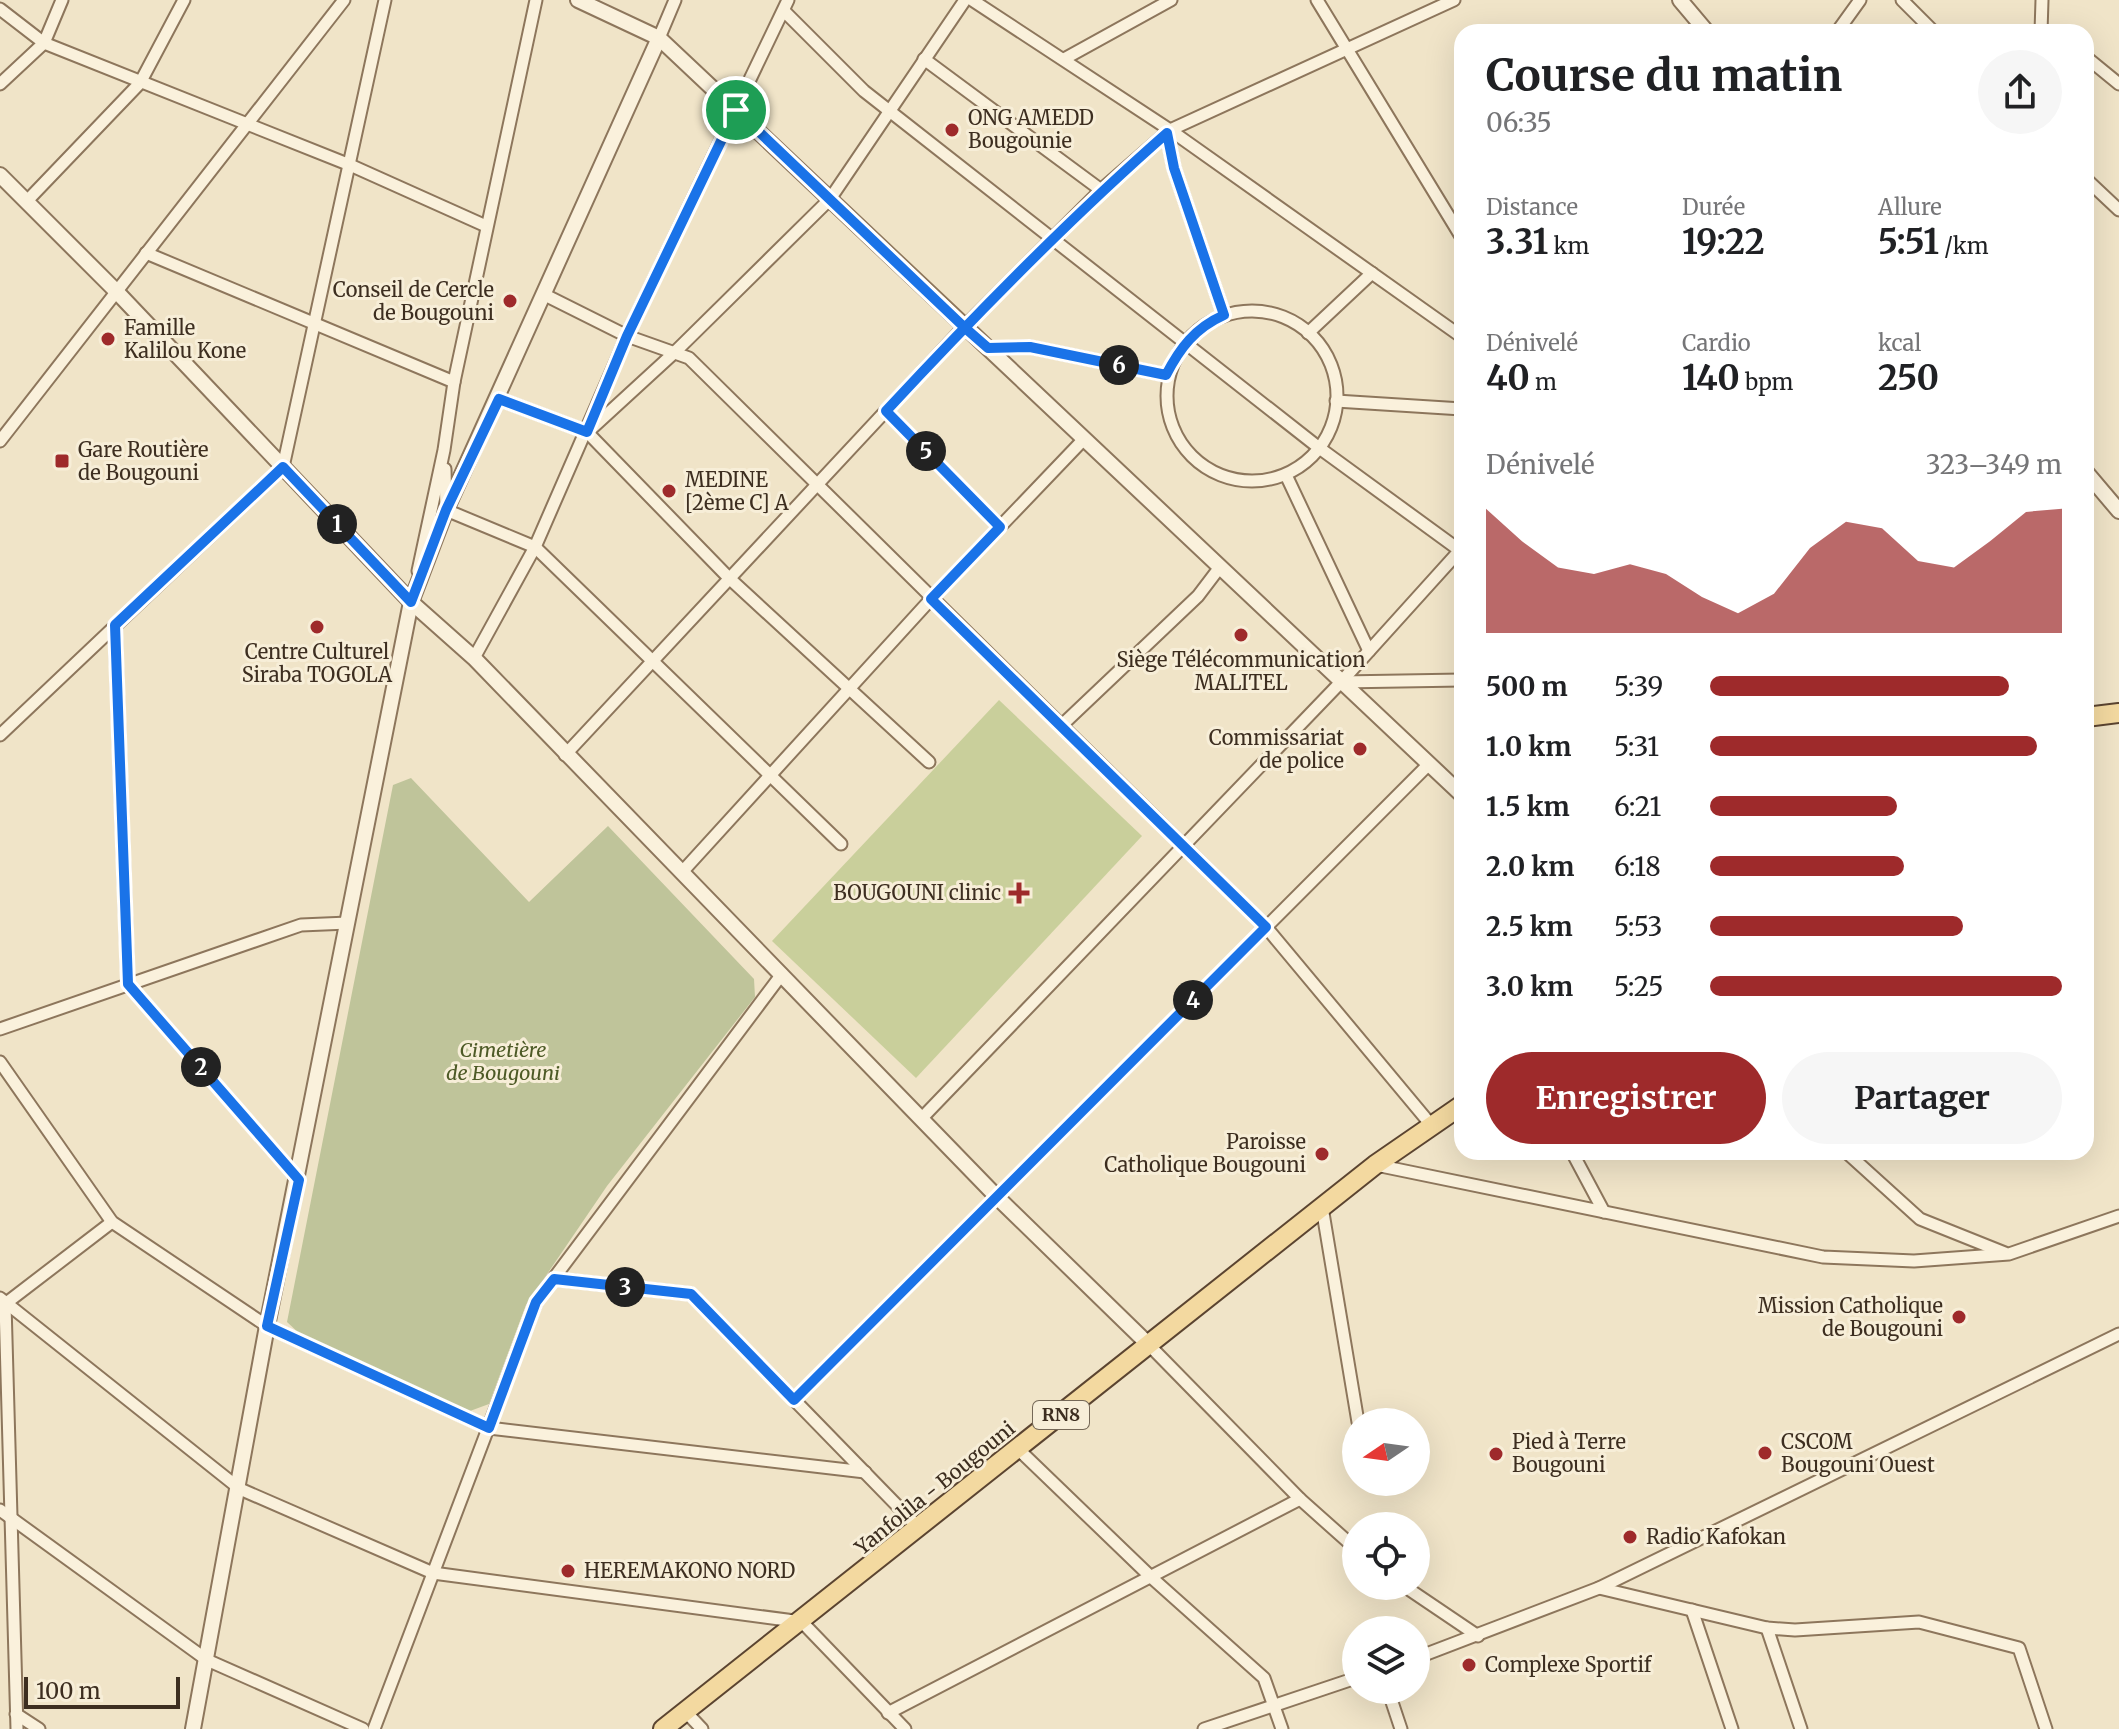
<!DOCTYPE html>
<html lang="fr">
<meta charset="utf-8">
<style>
body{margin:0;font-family:Merriweather,serif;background:#f6f6f6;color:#202124;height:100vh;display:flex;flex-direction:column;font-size:30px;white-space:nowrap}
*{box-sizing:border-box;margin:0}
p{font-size:26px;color:#757577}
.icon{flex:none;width:44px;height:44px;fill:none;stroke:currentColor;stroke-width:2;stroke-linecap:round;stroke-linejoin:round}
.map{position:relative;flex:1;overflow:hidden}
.sheet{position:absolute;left:1454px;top:24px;width:640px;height:1136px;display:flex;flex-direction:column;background:#fff;border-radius:24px;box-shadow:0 8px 32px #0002}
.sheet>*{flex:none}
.needle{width:52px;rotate:257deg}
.controls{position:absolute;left:1342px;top:1408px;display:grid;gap:16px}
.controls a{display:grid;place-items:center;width:88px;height:88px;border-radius:50%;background:#fff;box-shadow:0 8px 32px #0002;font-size:40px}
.scale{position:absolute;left:24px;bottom:20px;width:156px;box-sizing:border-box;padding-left:8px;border:4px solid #3d2e20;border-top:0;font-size:22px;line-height:28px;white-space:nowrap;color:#3d2e20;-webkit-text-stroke:6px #f7eed8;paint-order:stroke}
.pin{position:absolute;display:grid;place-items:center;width:68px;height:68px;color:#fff;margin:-34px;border:4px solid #fff;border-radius:50%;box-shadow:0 2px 8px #0007}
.km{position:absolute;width:40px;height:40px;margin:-20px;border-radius:50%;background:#222;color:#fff;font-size:22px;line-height:40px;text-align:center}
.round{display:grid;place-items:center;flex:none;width:84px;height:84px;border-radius:42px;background:#f6f6f6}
.head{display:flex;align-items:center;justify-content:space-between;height:136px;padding:0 32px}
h1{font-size:44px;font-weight:700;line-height:60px}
.metrics{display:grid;grid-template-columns:repeat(3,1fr);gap:12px;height:136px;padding:8px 32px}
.metrics div{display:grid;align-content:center}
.metrics b{font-size:34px;font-weight:700}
.metrics small{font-size:22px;font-weight:400}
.metrics p{font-size:22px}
.chart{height:224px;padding:16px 32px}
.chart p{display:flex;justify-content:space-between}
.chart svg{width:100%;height:144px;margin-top:8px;fill:#9e2a2b;opacity:.7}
.action{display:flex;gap:16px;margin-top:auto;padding:16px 32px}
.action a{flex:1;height:92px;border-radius:48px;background:#9e2a2b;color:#fff;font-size:32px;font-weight:700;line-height:92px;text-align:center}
.action a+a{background:#f6f6f6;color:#202124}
ul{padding:0 32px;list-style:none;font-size:26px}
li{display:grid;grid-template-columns:128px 96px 1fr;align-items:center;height:60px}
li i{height:20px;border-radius:10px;background:#9e2a2b}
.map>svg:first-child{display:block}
.green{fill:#c9cf9b}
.cemetery{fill:#bfc49a}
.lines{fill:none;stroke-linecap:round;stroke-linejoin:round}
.minor-casing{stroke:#8d765c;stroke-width:15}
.tertiary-casing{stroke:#8d765c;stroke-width:18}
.primary-casing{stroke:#5b4430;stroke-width:22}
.minor{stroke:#faf1dc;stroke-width:11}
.tertiary{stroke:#faf1dc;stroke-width:14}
.primary{stroke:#f3d9a0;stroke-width:18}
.route-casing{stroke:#fff;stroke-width:16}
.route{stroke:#1a73e8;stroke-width:10}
.poi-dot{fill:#9e2a2b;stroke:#f7eed8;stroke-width:3}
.labels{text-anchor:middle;stroke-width:6;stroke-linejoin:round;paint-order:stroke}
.shield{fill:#f7eed8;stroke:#756857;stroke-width:2}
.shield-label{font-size:18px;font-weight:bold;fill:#3d2e20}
.poi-label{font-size:20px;fill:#3d2e20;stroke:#f7eed8;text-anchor:start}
.park-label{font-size:20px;font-style:italic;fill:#4d5a26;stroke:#f7eed8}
.street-label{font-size:20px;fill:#3d2e20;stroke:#f7eed8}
</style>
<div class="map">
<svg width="2119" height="1729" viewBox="0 0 2119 1729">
<rect width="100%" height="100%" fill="#f0e4c8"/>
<path class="green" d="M999,700l143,136 -226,242 -144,-137z"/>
<path class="cemetery" d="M411,778l118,124 79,-76 146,153 1,18 -148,189 -81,119 -37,99 -19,7 -168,-75 -15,-14 106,-537z"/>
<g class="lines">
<defs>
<g id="minor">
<path d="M972,0l198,130 292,207"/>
<path d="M1317,0l145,238"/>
<path d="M1902,0l32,32"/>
<path d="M0,9l44,34 306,122 136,61"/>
<path d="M784,11l80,80 454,356 144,105"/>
<path d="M1690,32l10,-8"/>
<path d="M1837,32l23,-32"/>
<path d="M2041,32l1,-32"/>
<path d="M659,38l16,-38"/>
<path d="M2086,57l33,27"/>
<path d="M924,59l177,131"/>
<path d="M1064,59l107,-59"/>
<path d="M0,84l44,-41 18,-43"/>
<path d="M1167,133l7,35 50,147"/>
<path d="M2086,179l33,31"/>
<path d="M26,202l114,-119 44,-83"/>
<path d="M146,253l308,129"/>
<path d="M545,295l82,41 62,22 577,569 166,199"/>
<circle cx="1252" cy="396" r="85"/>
<path d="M1308,333l64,-60"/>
<path d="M988,348l42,-1 136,28"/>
<path d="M499,399l88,33 142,146 200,184"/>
<path d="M1336,401l126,8"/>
<path d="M886,411l114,116"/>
<path d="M591,429l84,-77 155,-153 135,-199"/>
<path d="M0,441l344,-441"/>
<path d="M445,469l1,41 89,37 306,297"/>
<path d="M1286,475l83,176"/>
<path d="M418,571l26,-121 10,-68 82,-382"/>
<path d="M115,625l13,359 170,195"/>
<path d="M474,658l61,-111 92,-211 161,-336"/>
<path d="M1341,682l121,-2"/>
<path d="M1061,726l137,-130 22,-29"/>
<path d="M0,735l283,-268 102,-467"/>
<path d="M565,755l399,-428 137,-137 69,-60 284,-130"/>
<path d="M683,871l248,-272 153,-160"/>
<path d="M0,1029l301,-104 47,-2"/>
<path d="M0,1062l112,160 155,104 222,102 376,44"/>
<path d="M921,1119l420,-437 121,-134"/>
<path d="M1572,1152l32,60"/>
<path d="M1846,1152l74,67 85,34"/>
<path d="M1376,1165l447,92 91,4 95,-7 110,-38"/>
<path d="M1322,1207l36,215"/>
<path d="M554,1279l137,15 228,234"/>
<path d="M0,1298l240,191 193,84 369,49 103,107"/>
<path d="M1149,1345l151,154 56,50"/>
<path d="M794,1400l635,-636"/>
<path d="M1018,1449l134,129 112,100 18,51"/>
<path d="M0,1510l207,150 156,69"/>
<path d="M1404,1586l74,50"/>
<path d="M1599,1588l168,40 28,2 124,-8 100,26 27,81"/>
<path d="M1692,1610l40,119"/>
<path d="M1767,1628l34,101"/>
<path d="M1416,1658l183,-70 520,-254"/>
<path d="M1388,1690l13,39"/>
<path d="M685,1711l17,18"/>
<path d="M888,1713l412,-214"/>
<path d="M16,1714l23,15"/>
<path d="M17,1729l-12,-425 107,-82"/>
<path d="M374,1729l162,-427 246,-328"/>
<path d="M1204,1729l152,-51"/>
</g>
<g id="tertiary">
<path d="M578,0l81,38 803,757"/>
<path d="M1680,0l27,32"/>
<path d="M0,175l116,116 295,311 63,56 523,539 152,148"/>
<path d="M2086,472l33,39"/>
<path d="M193,1729l74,-403 144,-724 35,-92 213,-472"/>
</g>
<g id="primary">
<path d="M2086,717l33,-4"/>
<path d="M663,1729l712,-564 87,-60"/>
</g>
</defs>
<use href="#minor" class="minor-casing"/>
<use href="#tertiary" class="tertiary-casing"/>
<use href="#primary" class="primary-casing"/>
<use href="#minor" class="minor"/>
<use href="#tertiary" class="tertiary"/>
<use href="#primary" class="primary"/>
</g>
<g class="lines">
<defs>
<path id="route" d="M736,110l-109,226 -40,96 -88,-33 -53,111 -35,92 -128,-135 -168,158 13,359 171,196 -32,146 222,102 47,-126 18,-23 137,15 103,106 472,-473 -335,-328 69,-72 -114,-116c90,-97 182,-191 281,-278l7,35 50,147c-29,13 -44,33 -58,60l-136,-28 -42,1 -24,-21 -228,-217"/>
</defs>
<use href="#route" class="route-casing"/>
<use href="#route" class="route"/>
</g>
<g class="poi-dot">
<circle cx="952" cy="130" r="8"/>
<circle cx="510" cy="301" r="8"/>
<circle cx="108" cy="339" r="8"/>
<rect x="54" y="453" width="16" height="16" rx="4"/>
<circle cx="669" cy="491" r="8"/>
<circle cx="317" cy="627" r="8"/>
<circle cx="1241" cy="635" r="8"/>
<circle cx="1360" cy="749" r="8"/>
<path d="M1015 881h8v8h8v8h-8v8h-8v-8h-8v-8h8z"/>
<circle cx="1322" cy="1154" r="8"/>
<circle cx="1959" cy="1317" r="8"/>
<circle cx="1765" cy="1453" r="8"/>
<circle cx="1496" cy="1454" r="8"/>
<circle cx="1630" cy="1537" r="8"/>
<circle cx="568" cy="1571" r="8"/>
<circle cx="1469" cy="1665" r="8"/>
</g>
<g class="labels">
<rect class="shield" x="1033" y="1401" width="56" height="28" rx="6"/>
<g class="shield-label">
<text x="1061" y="1421">RN8</text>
</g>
<g class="poi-label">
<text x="968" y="125">ONG AMEDD<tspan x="968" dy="23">Bougounie</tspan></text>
<text x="494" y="297" text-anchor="end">Conseil de Cercle<tspan x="494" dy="23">de Bougouni</tspan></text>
<text x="124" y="335">Famille<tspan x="124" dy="23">Kalilou Kone</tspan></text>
<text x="78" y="457">Gare Routière<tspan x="78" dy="23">de Bougouni</tspan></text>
<text x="685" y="487">MEDINE<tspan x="685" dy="23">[2ème C] A</tspan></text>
<text x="317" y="659" text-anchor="middle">Centre Culturel<tspan x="317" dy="23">Siraba TOGOLA</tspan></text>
<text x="1241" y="667" text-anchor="middle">Siège Télécommunication<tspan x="1241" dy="23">MALITEL</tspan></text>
<text x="1344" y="745" text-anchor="end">Commissariat<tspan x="1344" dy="23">de police</tspan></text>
<text x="1001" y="900" text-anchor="end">BOUGOUNI clinic</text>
<text x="1306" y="1149" text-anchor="end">Paroisse<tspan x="1306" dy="23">Catholique Bougouni</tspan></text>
<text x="1943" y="1313" text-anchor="end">Mission Catholique<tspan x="1943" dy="23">de Bougouni</tspan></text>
<text x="1512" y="1449">Pied à Terre<tspan x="1512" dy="23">Bougouni</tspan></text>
<text x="1781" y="1449">CSCOM<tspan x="1781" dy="23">Bougouni Ouest</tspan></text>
<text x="1646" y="1544">Radio Kafokan</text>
<text x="584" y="1578">HEREMAKONO NORD</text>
<text x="1485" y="1672">Complexe Sportif</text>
</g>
<g class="park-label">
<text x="503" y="1057">Cimetière<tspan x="503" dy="23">de Bougouni</tspan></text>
</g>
<g class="street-label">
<text transform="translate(935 1488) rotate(-39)" y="7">Yanfolila - Bougouni</text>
</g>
</g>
</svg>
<div class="controls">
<a><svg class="needle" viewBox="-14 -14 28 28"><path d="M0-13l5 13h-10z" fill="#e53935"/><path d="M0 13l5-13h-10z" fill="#757577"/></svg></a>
<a><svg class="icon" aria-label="locate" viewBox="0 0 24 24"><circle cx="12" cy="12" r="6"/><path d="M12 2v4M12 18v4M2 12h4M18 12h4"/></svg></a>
<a><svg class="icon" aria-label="layers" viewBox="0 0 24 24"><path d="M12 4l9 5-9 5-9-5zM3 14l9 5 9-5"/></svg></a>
</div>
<div class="scale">100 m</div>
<div class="pin" style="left:736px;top:110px;background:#1e9e55"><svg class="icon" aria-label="arrive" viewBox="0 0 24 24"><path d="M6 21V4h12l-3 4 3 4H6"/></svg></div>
<b class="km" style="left:337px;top:524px">1</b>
<b class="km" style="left:201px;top:1067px">2</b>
<b class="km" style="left:625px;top:1287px">3</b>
<b class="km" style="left:1193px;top:1000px">4</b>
<b class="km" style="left:926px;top:451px">5</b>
<b class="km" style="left:1119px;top:365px">6</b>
<section class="sheet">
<div class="head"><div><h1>Course du matin</h1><p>06:35</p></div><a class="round"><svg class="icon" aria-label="share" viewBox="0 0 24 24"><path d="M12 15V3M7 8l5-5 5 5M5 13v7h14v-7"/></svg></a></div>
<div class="metrics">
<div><p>Distance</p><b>3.31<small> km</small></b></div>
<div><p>Durée</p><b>19:22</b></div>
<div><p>Allure</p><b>5:51<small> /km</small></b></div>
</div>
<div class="metrics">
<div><p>Dénivelé</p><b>40<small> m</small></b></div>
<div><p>Cardio</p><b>140<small> bpm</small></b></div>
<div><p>kcal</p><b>250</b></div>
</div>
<div class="chart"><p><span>Dénivelé</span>323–349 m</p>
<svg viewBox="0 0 160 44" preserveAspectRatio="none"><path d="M0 44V6L10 16L20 24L30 26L40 23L50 26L60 33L70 38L80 32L90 18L100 10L110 12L120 22L130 24L140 16L150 7L160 6V44z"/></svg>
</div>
<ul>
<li><b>500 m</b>5:39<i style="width:85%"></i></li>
<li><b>1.0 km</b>5:31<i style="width:93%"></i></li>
<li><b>1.5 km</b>6:21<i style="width:53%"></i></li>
<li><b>2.0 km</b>6:18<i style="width:55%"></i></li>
<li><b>2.5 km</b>5:53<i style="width:72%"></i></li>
<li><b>3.0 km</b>5:25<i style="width:100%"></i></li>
</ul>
<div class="action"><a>Enregistrer</a><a>Partager</a></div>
</section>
</div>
